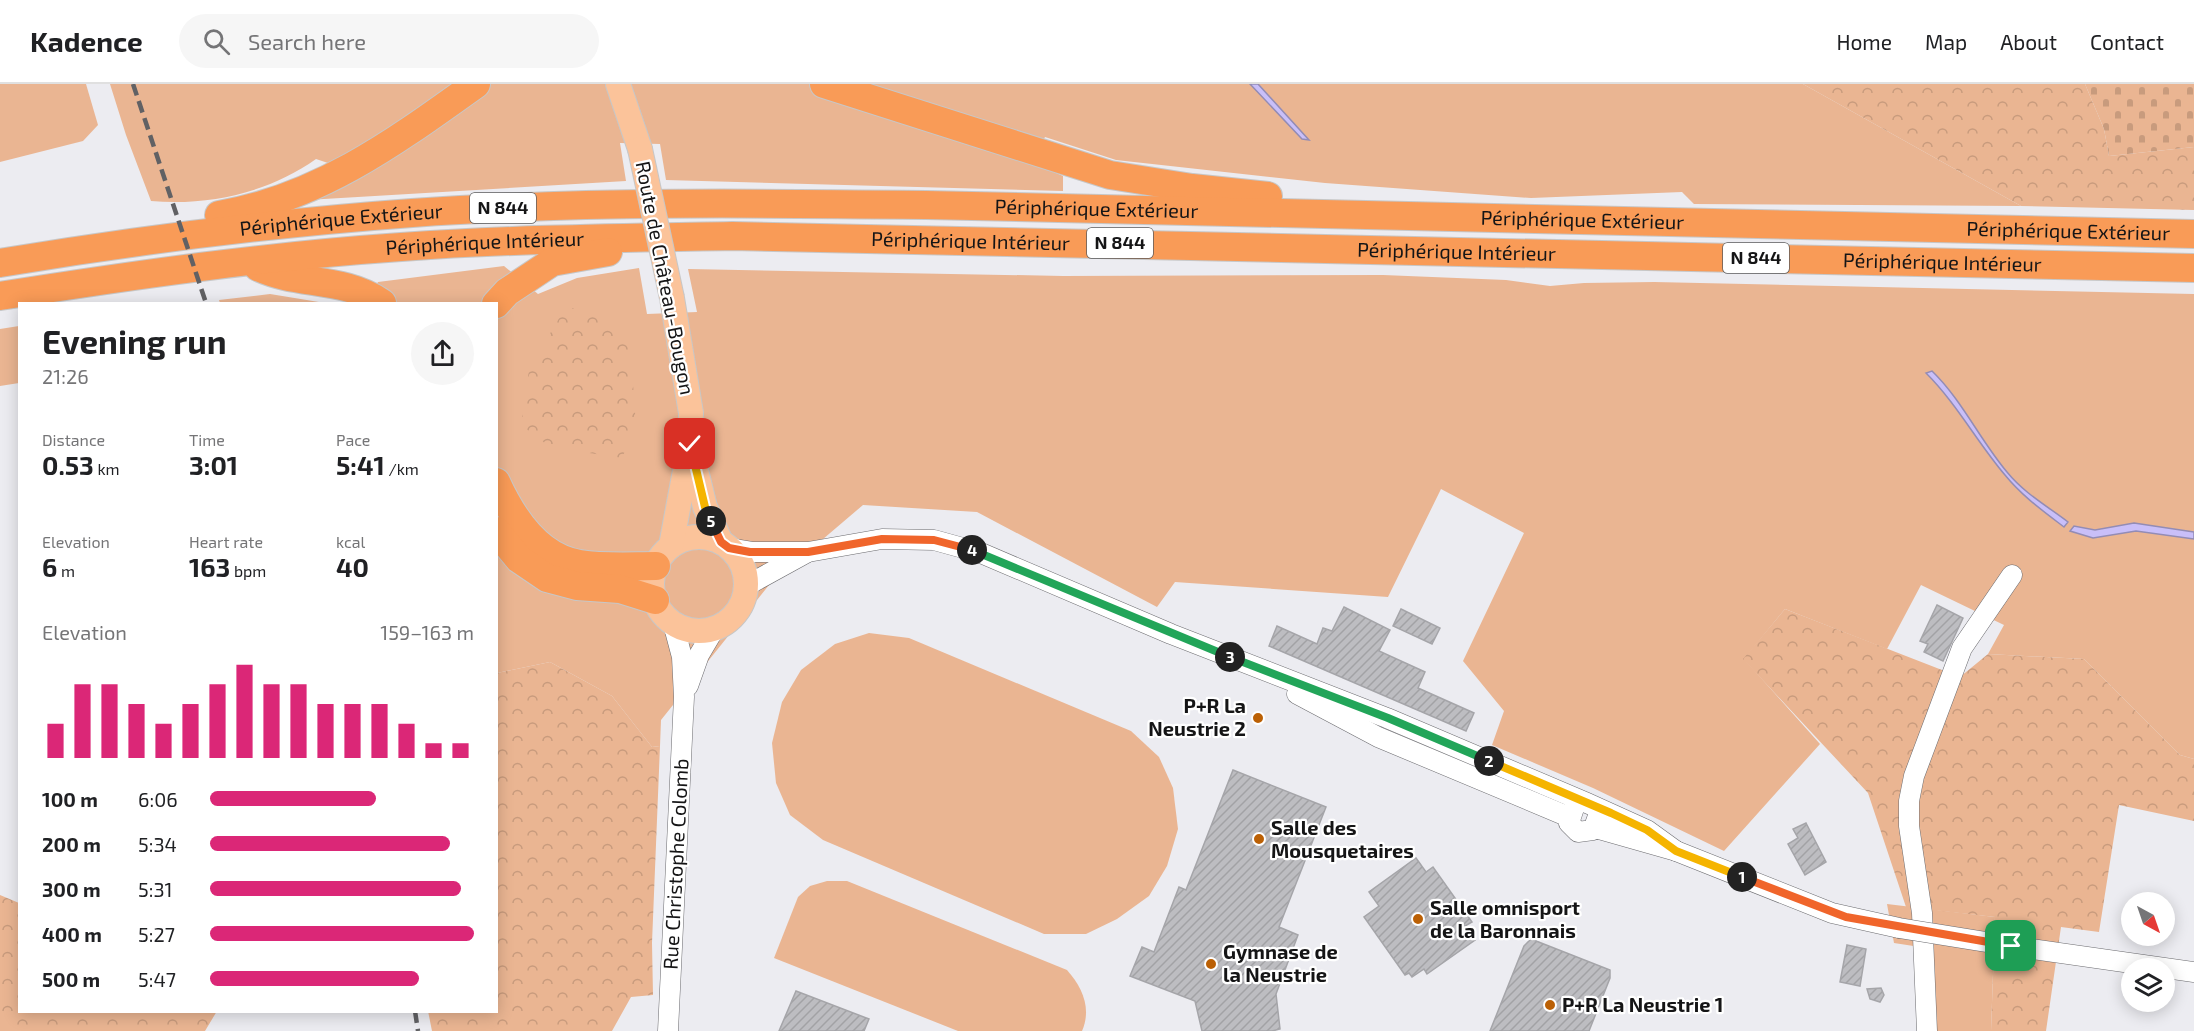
<!DOCTYPE html>
<meta charset="utf-8">
<style>
body{margin:0;font-family:"Exo 2",sans-serif;background:#f6f6f6;color:#202124;height:100vh;display:flex;flex-direction:column;font-size:22px;white-space:nowrap}
*{box-sizing:border-box;margin:0}
p{font-size:20px;color:#757577}
.icon{flex:none;width:33px;height:33px;fill:none;stroke:currentColor;stroke-width:2;stroke-linecap:round;stroke-linejoin:round}
.map{position:relative;flex:1;overflow:hidden}
.sheet{position:absolute;left:18px;top:218px;width:480px;height:711px;display:flex;flex-direction:column;background:#fff;border-radius:0px;box-shadow:0 3px 15px #0003}
.sheet>*{flex:none}
.needle{width:39px;rotate:140deg}
.tools{position:absolute;left:2121px;top:808px;display:grid;gap:12px}
.tools a{display:grid;place-items:center;width:54px;height:54px;border-radius:50%;background:#fff;box-shadow:0 3px 15px #0003;font-size:30px}
.pin{position:absolute;display:grid;place-items:center;width:51px;height:51px;color:#fff;margin:-26px;border-radius:12px;box-shadow:0 3px 9px #0006}
.km{position:absolute;width:30px;height:30px;margin:-15px;border-radius:50%;background:#222;color:#fff;font-size:16px;line-height:30px;text-align:center}
.round{display:grid;place-items:center;flex:none;width:63px;height:63px;border-radius:32px;background:#f6f6f6}
.head{display:flex;align-items:center;justify-content:space-between;height:102px;padding:0 24px}
h1{font-size:33px;font-weight:700;line-height:45px}
.figures{display:grid;grid-template-columns:repeat(3,1fr);gap:9px;height:102px;padding:6px 24px}
.figures div{display:grid;align-content:center}
.figures b{font-size:26px;font-weight:700}
.figures small{font-size:16px;font-weight:400}
.figures p{font-size:16px}
.chart{height:168px;padding:12px 24px}
.chart p{display:flex;justify-content:space-between}
.chart svg{width:100%;height:108px;margin-top:6px;stroke:#db2777;stroke-width:6}
ul{padding:0 24px;list-style:none;font-size:20px}
li{display:grid;grid-template-columns:96px 72px 1fr;align-items:center;height:45px}
li i{height:15px;border-radius:8px;background:#db2777}
header{display:flex;align-items:center;gap:36px;box-sizing:border-box;height:84px;padding:0 30px;background:#fff;border-bottom:2px solid #e0e0e0}
header strong{font-size:28px}
nav{display:flex;gap:33px;margin-inline-start:auto;font-size:21px}
.search{width:420px;height:54px;background:#f6f6f6;display:flex;align-items:center;gap:15px;box-sizing:border-box;padding:0 21px;border-radius:33px;color:#757577;font-size:22px}
.map>svg:first-child{display:block}
.green{fill:#eab592}
.forest{fill:url(#forest-crowns)}
.cemetery{fill:url(#cemetery-stones)}
.water{fill:#c9bff9;stroke:#938cb5;stroke-width:1.5}
.building{fill:url(#building-hatch);stroke:#a5a5a9;stroke-width:1.5}
.lines{fill:none;stroke-linecap:round;stroke-linejoin:round}
.minor-casing{stroke:#6b6b6f;stroke-width:21}
.major-casing{stroke:#c7c7c7;stroke-width:26}
.highway-casing{stroke:#c7c7c7;stroke-width:30}
.minor{stroke:#fff;stroke-width:20}
.major{stroke:#fbc39a;stroke-width:24}
.highway{stroke:#f99b57;stroke-width:28}
.rail{stroke:#616164;stroke-width:4.5;stroke-dasharray:12 6;stroke-linecap:butt}
.minor-bridge-casing{stroke:#6b6b6f;stroke-width:21;stroke-linecap:butt}
.major-bridge-casing{stroke:#c7c7c7;stroke-width:26;stroke-linecap:butt}
.minor-bridge{stroke:#fff;stroke-width:20}
.major-bridge{stroke:#fbc39a;stroke-width:24}
.split-1-casing{stroke:#fff;stroke-width:12}
.split-2-casing{stroke:#fff;stroke-width:12}
.split-3-casing{stroke:#fff;stroke-width:12}
.split-4-casing{stroke:#fff;stroke-width:12}
.split-5-casing{stroke:#fff;stroke-width:12}
.split-6-casing{stroke:#fff;stroke-width:12}
.split-1{stroke:#f0652b;stroke-width:8}
.split-2{stroke:#f5b400;stroke-width:8}
.split-3{stroke:#22a559;stroke-width:8}
.split-4{stroke:#22a559;stroke-width:8}
.split-5{stroke:#f0652b;stroke-width:8}
.split-6{stroke:#f5b400;stroke-width:8}
.poi-dot{fill:#bb6005;stroke:#fff;stroke-width:2}
.labels{text-anchor:middle;stroke-width:4.5;stroke-linejoin:round;paint-order:stroke}
.shield{fill:#fff;stroke:#5b5b5c;stroke-width:1.5}
.shield-label{font-size:18px;font-weight:bold;fill:#151516}
.street-label{font-size:20px;fill:#151516;stroke:#fff}
.poi-label{font-size:20px;font-weight:bold;fill:#151516;stroke:#fff;text-anchor:start}
</style>
<header>
<strong>Kadence</strong>
<div class="search"><svg class="icon" aria-label="search" viewBox="0 0 24 24"><circle cx="10" cy="10" r="6"/><path d="M15 15l6 6"/></svg>Search here</div>
<nav><a>Home</a><a>Map</a><a>About</a><a>Contact</a></nav>
</header>
<div class="map">
<svg width="2194" height="947" viewBox="0 0 2194 947">
<defs>
<pattern id="forest-crowns" width="20" height="18" patternUnits="userSpaceOnUse" patternTransform="scale(1.5)"><rect width="20" height="18" fill="#eab592"/><path d="M2 6a3 3 0 1 1 6 0M12 15a3 3 0 1 1 6 0" fill="none" stroke="#c89b7d"/></pattern>
<pattern id="cemetery-stones" width="16" height="16" patternUnits="userSpaceOnUse" patternTransform="scale(1.5)"><rect width="16" height="16" fill="#eab592"/><path d="M2 7V4a2 2 0 0 1 4 0v3zM10 15v-3a2 2 0 0 1 4 0v3z" fill="#c89b7d"/></pattern>
<pattern id="building-hatch" width="6" height="6" patternUnits="userSpaceOnUse" patternTransform="scale(1.5)"><rect width="6" height="6" fill="#bdbdc1"/><path d="M-1 1l2-2M0 6l6-6M5 7l2-2" fill="none" stroke="#a2a2a5"/></pattern>
</defs>
<rect width="100%" height="100%" fill="#ececf1"/>
<g class="green">
<path d="M0,0h86l12,41 -15,16 -83,21z"/>
<path d="M110,0h1693l218,122 -327,-2 -12,-12 -151,6 -206,-15 -209,-23 -71,-23 -13,25 31,14v15l-397,-11 -6,-36 -40,-1 6,38 -319,19 24,-36 -15,-5c-48,34 -108,47 -165,42l-25,-66z"/>
<path d="M504,182l34,28 39,-16 62,-10 8,46 50,-2 -9,-43 375,7 320,-1 123,5 44,6 34,-3 70,-1 540,12v465l-14,-4 -96,-96 -96,-5 16,-29 -83,-40 -34,64 -102,-40 -41,50 76,85 -96,107 -131,-63 -101,-43 12,-34 -41,-50 61,-128 -83,-44 -53,108 -213,-15 -18,25 -180,-95 -114,-7 -94,80 -108,135 -1,26 -8,1 -40,-51 -62,-34 -53,11 -1,-370h-130l12,-21z"/>
<path d="M270,210l55,9h-105l-1,-3z"/>
<path d="M19,242v57l-19,3v-57z"/>
<path d="M869,549l40,5 222,93 28,26 14,31 5,41 -11,37 -18,30 -32,23 -31,15h-42l-221,-94 -33,-25 -14,-32 -4,-40 10,-41 19,-32 34,-26z"/>
<path d="M827,797h20l220,89c15,17 25,38 15,61h-124l-184,-73 24,-61 12,-11z"/>
<path d="M1887,820l108,13 -4,114h-55l-3,-82 -39,-6z"/>
</g>
<g class="forest">
<path d="M1803,0h282l19,45 5,27 85,-9v63l-173,-4z"/>
<path d="M566,222l63,22 7,98 -14,32 -72,-11 -29,-22 8,-55z"/>
<path d="M1785,525l175,68 28,-23 96,5 96,96 14,4v62l-75,-16 -20,127 -38,-5 -15,104h-55l4,-114 -89,-10 -38,-114 -125,-134z"/>
<path d="M550,578l62,34 40,51 8,-1 -8,197 1,52 -22,2 -19,34h-180l-4,-20h68l1,-338z"/>
<path d="M0,811l19,8 1,108h197l-12,20h-205z"/>
</g>
<path class="cemetery" d="M2085,0h109v63l-85,9 -5,-27z"/>
<g class="water">
<path d="M1250,0h8l51,56 -7,-1z"/>
<path d="M1932,287c30,29 48,69 75,101 17,21 40,34 61,50l-4,5c-21,-16 -42,-31 -59,-52 -28,-33 -48,-71 -79,-102z"/>
<path d="M2134,439l60,9v7l-58,-8 -43,7 -23,-7 4,-5 21,4z"/>
</g>
<g class="building">
<path d="M1937,521l26,13 -20,43 -19,-9 4,-8 -8,-3z"/>
<path d="M1344,523l46,23 -11,21 46,21 -7,16 56,25 -8,18 -197,-85 8,-20 40,18 6,-16 9,3z"/>
<path d="M1401,525l39,19 -8,16 -39,-18z"/>
<path d="M1233,686l93,37 -47,120 19,8 -22,59 4,35 -8,2h-70l-7,-30 -65,-25 12,-29 12,5 25,-65 7,3z"/>
<path d="M1806,739l20,39 -21,13 -17,-31 10,-6 -5,-9z"/>
<path d="M1416,774l10,14 7,-5 39,55 -7,4 10,14 -48,34 -3,-5 -12,8 -3,-4 -4,2 -41,-58 15,-11 -10,-14z"/>
<path d="M1531,855l79,31v8l-21,53h-99l34,-85z"/>
<path d="M1847,861l19,4 -6,37 -20,-4z"/>
<path d="M1881,904l3,7 -4,7 -10,-3 -3,-10z"/>
<path d="M796,907l73,28 -5,12h-85z"/>
</g>
<g class="lines">
<defs>
<g id="minor">
<path d="M729,464l24,4h55l74,-13 52,1 47,13 190,81 216,84 200,85 60,27 29,21"/>
<path d="M746,502l60,-33"/>
<path d="M688,602l11,-31 16,-27"/>
<path d="M1297,610l81,43 191,80"/>
<path d="M1574,724l-5,15 9,9 15,-2 5,-14"/>
<path d="M1595,744l81,23 156,62 67,15"/>
<path d="M2011,862l183,26"/>
<path d="M668,947l16,-334 -2,-40 -9,-34"/>
<path d="M1927,947l-5,-118 -13,-87v-25l5,-25 48,-128 50,-73"/>
</g>
<g id="major">
<path d="M618,0l22,65"/>
<path d="M693,374l12,49 16,35"/>
<circle cx="699" cy="500" r="47"/>
<path d="M671,462l19,-102 1,-31 -19,-115"/>
</g>
<g id="highway">
<path d="M824,0l286,91 82,13 76,8"/>
<path d="M219,131c100,-17 176,-73 257,-131"/>
<path id="s1" d="M0,179c137,-23 274,-40 412,-50 171,-12 343,-10 514,-8l1268,29"/>
<path d="M258,183c40,19 84,9 124,36"/>
<path id="s2" d="M0,212c133,-21 267,-40 401,-49 110,-8 221,-9 331,-11l1462,32"/>
<path d="M496,220l11,-12 45,-30 56,-10"/>
<path d="M496,398c16,35 43,76 84,82 25,4 51,2 76,2"/>
<path d="M496,447l23,28 28,19 30,8 43,3 35,11"/>
</g>
</defs>
<use href="#minor" class="minor-casing"/>
<use href="#major" class="major-casing"/>
<use href="#highway" class="highway-casing"/>
<use href="#minor" class="minor"/>
<use href="#major" class="major"/>
<use href="#highway" class="highway"/>
<g class="rail">
<path d="M133,0l73,219"/>
<path d="M415,927l3,20"/>
</g>
<defs>
<path id="minor-bridge" d="M1899,844l112,18"/>
<path id="major-bridge" d="M640,65l32,149"/>
</defs>
<use href="#minor-bridge" class="minor-bridge-casing"/>
<use href="#major-bridge" class="major-bridge-casing"/>
<use href="#minor-bridge" class="minor-bridge"/>
<use href="#major-bridge" class="major-bridge"/>
</g>
<g class="lines">
<defs>
<path id="split-1" d="M1742,793l104,40 165,29"/>
<path id="split-2" d="M1489,677l122,52 36,17 29,21 66,26"/>
<path id="split-3" d="M1230,573l158,61 101,43"/>
<path id="split-4" d="M972,466l258,107"/>
<path id="split-5" d="M711,437l10,21 8,6 21,4h58l74,-13 52,1 38,10"/>
<path id="split-6" d="M690,360l15,63 6,14"/>
</defs>
<use href="#split-1" class="split-1-casing"/>
<use href="#split-2" class="split-2-casing"/>
<use href="#split-3" class="split-3-casing"/>
<use href="#split-4" class="split-4-casing"/>
<use href="#split-5" class="split-5-casing"/>
<use href="#split-6" class="split-6-casing"/>
<use href="#split-1" class="split-1"/>
<use href="#split-2" class="split-2"/>
<use href="#split-3" class="split-3"/>
<use href="#split-4" class="split-4"/>
<use href="#split-5" class="split-5"/>
<use href="#split-6" class="split-6"/>
</g>
<g class="poi-dot">
<circle cx="1258" cy="634" r="6"/>
<circle cx="1259" cy="755" r="6"/>
<circle cx="1418" cy="835" r="6"/>
<circle cx="1211" cy="880" r="6"/>
<circle cx="1550" cy="921" r="6"/>
</g>
<g class="labels">
<g class="shield">
<rect x="470" y="109" width="66" height="30" rx="4.5"/>
<rect x="1087" y="144" width="66" height="30" rx="4.5"/>
<rect x="1723" y="159" width="66" height="30" rx="4.5"/>
</g>
<g class="shield-label">
<text x="503" y="130">N 844</text>
<text x="1120" y="165">N 844</text>
<text x="1756" y="180">N 844</text>
</g>
<g class="street-label">
<text dy="7" stroke="none"><textPath href="#s1" startOffset="1100">Périphérique Extérieur</textPath></text>
<text dy="7" stroke="none"><textPath href="#s1" startOffset="344">Périphérique Extérieur</textPath></text>
<text dy="7" stroke="none"><textPath href="#s1" startOffset="1586">Périphérique Extérieur</textPath></text>
<text dy="7" stroke="none"><textPath href="#s1" startOffset="2072">Périphérique Extérieur</textPath></text>
<text dy="7" stroke="none"><textPath href="#s2" startOffset="974">Périphérique Intérieur</textPath></text>
<text dy="7" stroke="none"><textPath href="#s2" startOffset="488">Périphérique Intérieur</textPath></text>
<text dy="7" stroke="none"><textPath href="#s2" startOffset="1460">Périphérique Intérieur</textPath></text>
<text dy="7" stroke="none"><textPath href="#s2" startOffset="1946">Périphérique Intérieur</textPath></text>
<text transform="translate(665 194) rotate(79)" y="7">Route de Château-Bougon</text>
<text transform="translate(676 780) rotate(-87)" y="7">Rue Christophe Colomb</text>
</g>
<g class="poi-label">
<text x="1246" y="629" text-anchor="end">P+R La<tspan x="1246" dy="23">Neustrie 2</tspan></text>
<text x="1271" y="751">Salle des<tspan x="1271" dy="23">Mousquetaires</tspan></text>
<text x="1430" y="831">Salle omnisport<tspan x="1430" dy="23">de la Baronnais</tspan></text>
<text x="1223" y="875">Gymnase de<tspan x="1223" dy="23">la Neustrie</tspan></text>
<text x="1562" y="928">P+R La Neustrie 1</text>
</g>
</g>
</svg>
<div class="tools">
<a><svg class="needle" viewBox="-14 -14 28 28"><path d="M0-13l5 13h-10z" fill="#e53935"/><path d="M0 13l5-13h-10z" fill="#757577"/></svg></a>
<a><svg class="icon" aria-label="layers" viewBox="0 0 24 24"><path d="M12 4l9 5-9 5-9-5zM3 14l9 5 9-5"/></svg></a>
</div>
<div class="pin" style="left:2011px;top:862px;background:#1e9e55"><svg class="icon" aria-label="arrive" viewBox="0 0 24 24"><path d="M6 21V4h12l-3 4 3 4H6"/></svg></div>
<div class="pin" style="left:690px;top:360px;background:#d93025"><svg class="icon" aria-label="check" viewBox="0 0 24 24"><path d="M5 12l5 5 9-10"/></svg></div>
<b class="km" style="left:1742px;top:793px">1</b>
<b class="km" style="left:1489px;top:677px">2</b>
<b class="km" style="left:1230px;top:573px">3</b>
<b class="km" style="left:972px;top:466px">4</b>
<b class="km" style="left:711px;top:437px">5</b>
<section class="sheet">
<div class="head"><div><h1>Evening run</h1><p>21:26</p></div><a class="round"><svg class="icon" aria-label="share" viewBox="0 0 24 24"><path d="M12 15V3M7 8l5-5 5 5M5 13v7h14v-7"/></svg></a></div>
<div class="figures">
<div><p>Distance</p><b>0.53<small> km</small></b></div>
<div><p>Time</p><b>3:01</b></div>
<div><p>Pace</p><b>5:41<small> /km</small></b></div>
</div>
<div class="figures">
<div><p>Elevation</p><b>6<small> m</small></b></div>
<div><p>Heart rate</p><b>163<small> bpm</small></b></div>
<div><p>kcal</p><b>40</b></div>
</div>
<div class="chart"><p><span>Elevation</span>159–163 m</p>
<svg viewBox="0 0 160 44" preserveAspectRatio="none"><path d="M5 44V30M15 44V14M25 44V14M35 44V22M45 44V30M55 44V22M65 44V14M75 44V6M85 44V14M95 44V14M105 44V22M115 44V22M125 44V22M135 44V30M145 44V38M155 44V38"/></svg>
</div>
<ul>
<li><b>100 m</b>6:06<i style="width:63%"></i></li>
<li><b>200 m</b>5:34<i style="width:91%"></i></li>
<li><b>300 m</b>5:31<i style="width:95%"></i></li>
<li><b>400 m</b>5:27<i style="width:100%"></i></li>
<li><b>500 m</b>5:47<i style="width:79%"></i></li>
</ul>
</section>
</div>
